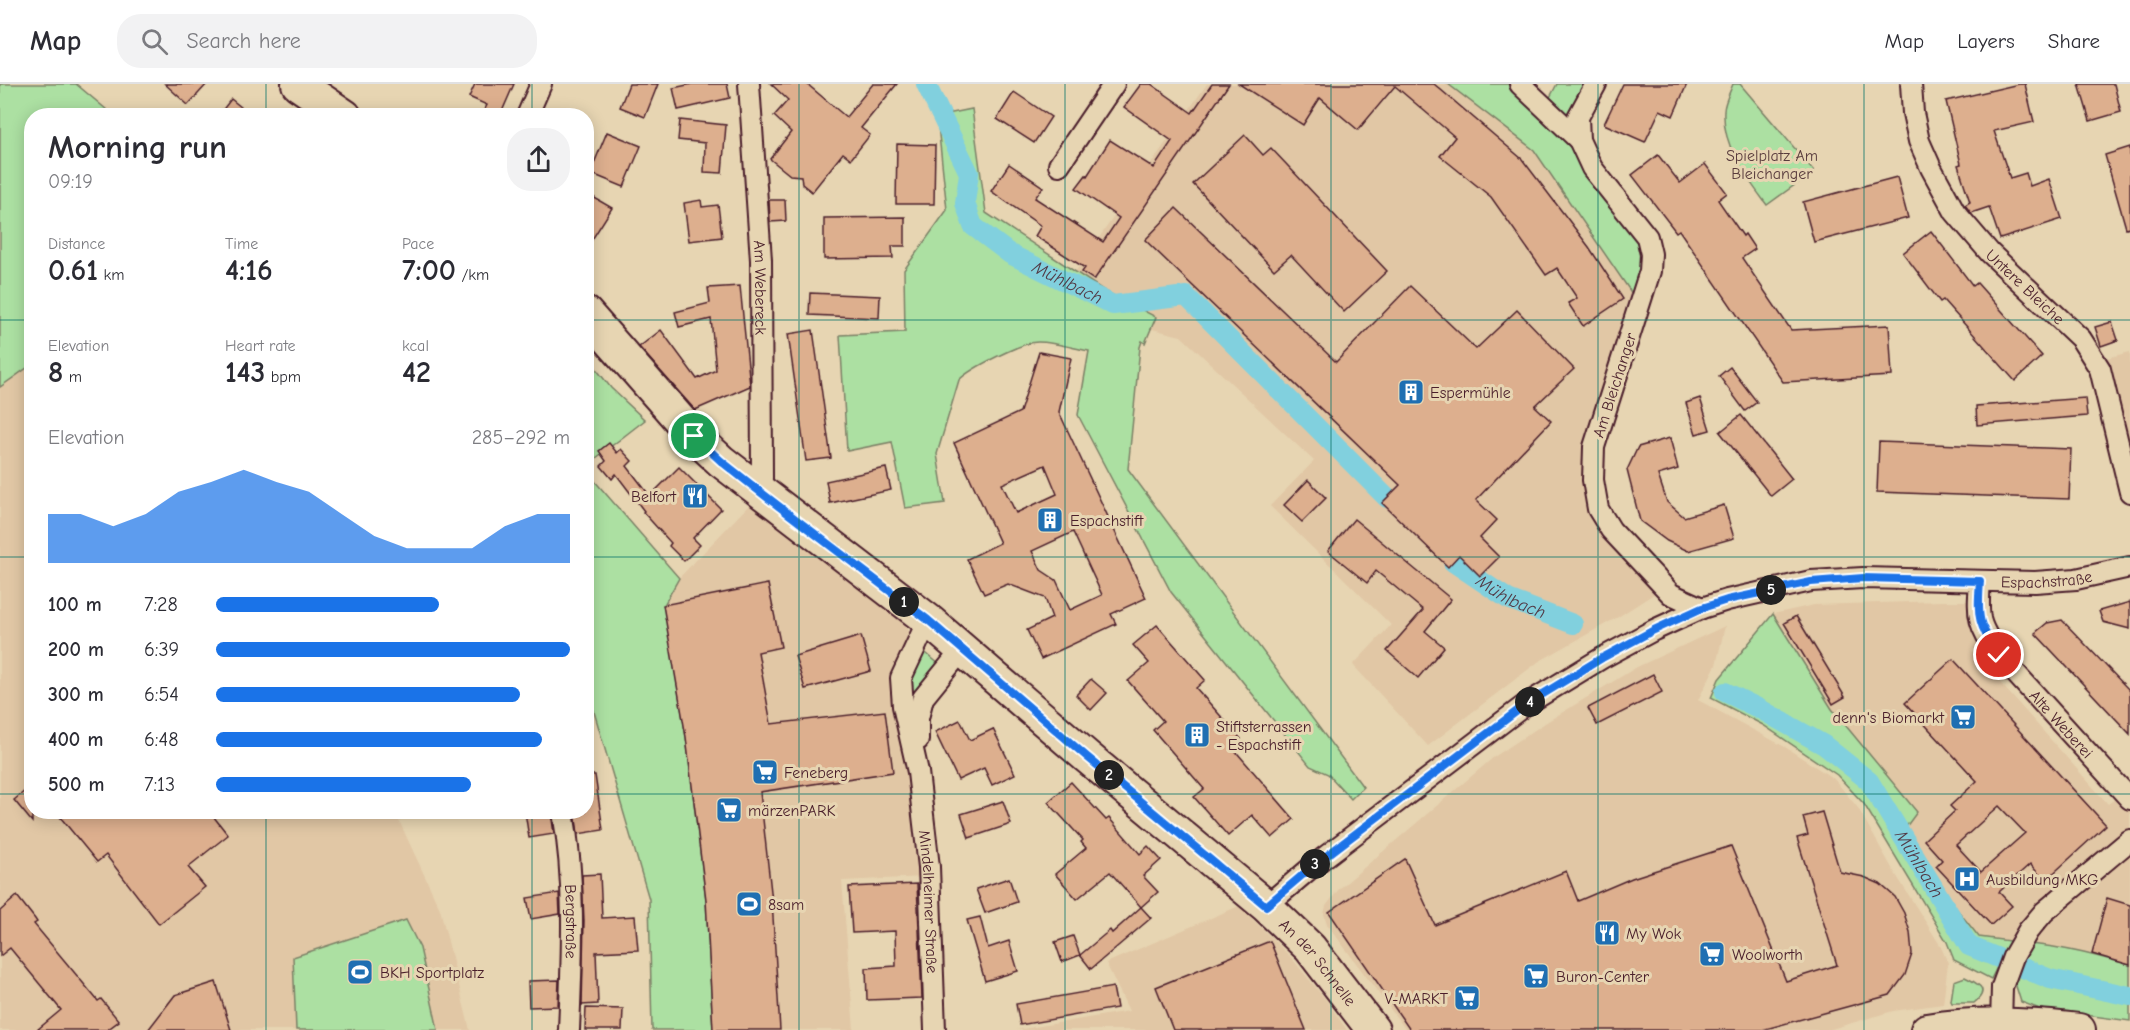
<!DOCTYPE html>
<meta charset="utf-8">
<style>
body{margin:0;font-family:"Comic Neue",sans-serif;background:#f2f2f3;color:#2b2b33;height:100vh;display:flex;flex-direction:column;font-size:22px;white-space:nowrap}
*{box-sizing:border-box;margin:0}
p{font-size:20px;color:#7c7c81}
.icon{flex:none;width:33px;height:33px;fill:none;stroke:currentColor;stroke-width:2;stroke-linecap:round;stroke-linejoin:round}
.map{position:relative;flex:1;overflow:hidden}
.details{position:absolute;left:24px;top:24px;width:570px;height:711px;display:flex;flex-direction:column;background:#fff;border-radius:24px;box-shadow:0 3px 15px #0003}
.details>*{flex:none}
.pin{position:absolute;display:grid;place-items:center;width:51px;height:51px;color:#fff;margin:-26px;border:3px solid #fff;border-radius:50%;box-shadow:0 2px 6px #0007}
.km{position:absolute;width:30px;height:30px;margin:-15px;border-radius:50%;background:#222;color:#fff;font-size:16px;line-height:30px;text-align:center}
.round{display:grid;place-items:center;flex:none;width:63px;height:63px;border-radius:24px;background:#f2f2f3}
.summary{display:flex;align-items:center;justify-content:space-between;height:102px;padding:0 24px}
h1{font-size:33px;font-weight:700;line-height:45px}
.metrics{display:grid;grid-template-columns:repeat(3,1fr);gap:9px;height:102px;padding:6px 24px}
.metrics div{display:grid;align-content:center}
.metrics b{font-size:30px;font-weight:700}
.metrics small{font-size:16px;font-weight:400}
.metrics p{font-size:16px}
.chart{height:168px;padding:12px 24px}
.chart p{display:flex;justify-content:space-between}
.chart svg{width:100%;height:108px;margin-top:6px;fill:#1a73e8;opacity:.7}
ul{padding:0 24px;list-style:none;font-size:20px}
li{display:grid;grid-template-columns:96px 72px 1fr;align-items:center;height:45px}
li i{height:15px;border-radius:8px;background:#1a73e8}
header{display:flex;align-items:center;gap:36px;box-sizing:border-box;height:84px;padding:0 30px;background:#fff;border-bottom:2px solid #e1e1e2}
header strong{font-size:28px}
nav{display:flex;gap:33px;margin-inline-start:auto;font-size:21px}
.search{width:420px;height:54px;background:#f2f2f3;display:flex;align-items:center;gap:15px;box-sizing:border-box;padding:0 21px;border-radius:24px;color:#7c7c81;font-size:22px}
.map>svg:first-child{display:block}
.built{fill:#e1c7a5}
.green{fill:#ace0a2;stroke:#7b8066;stroke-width:1.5}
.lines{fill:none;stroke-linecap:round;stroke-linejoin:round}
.canal{stroke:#81d0de;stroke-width:20}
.building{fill:#ddaf8e;stroke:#4a1f2b;stroke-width:1.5;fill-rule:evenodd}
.street-casing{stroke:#4a1f2b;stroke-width:24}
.primary-casing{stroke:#4a1f2b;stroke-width:36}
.street{stroke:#e7d5b2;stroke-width:20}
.primary{stroke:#e7d5b2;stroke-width:32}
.route-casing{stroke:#fff;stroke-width:12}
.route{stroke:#1a73e8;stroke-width:8}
.grid{fill:none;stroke:#0f766e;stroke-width:1.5;stroke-opacity:0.55}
.labels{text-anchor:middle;stroke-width:6;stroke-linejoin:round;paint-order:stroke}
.park-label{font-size:16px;fill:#593c3d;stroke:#e7d5b2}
.street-label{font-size:16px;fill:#4a1f2b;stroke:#e7d5b2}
.poi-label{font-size:16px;fill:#4a1f2b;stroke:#e7d5b2;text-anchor:start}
.water-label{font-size:18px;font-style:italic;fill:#523a46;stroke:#e7d5b2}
</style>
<header>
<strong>Map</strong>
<div class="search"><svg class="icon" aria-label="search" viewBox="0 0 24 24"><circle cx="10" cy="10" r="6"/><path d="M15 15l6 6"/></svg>Search here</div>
<nav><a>Map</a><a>Layers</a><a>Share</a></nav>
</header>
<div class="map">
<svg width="2130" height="946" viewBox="0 0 2130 946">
<rect width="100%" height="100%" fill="#e7d5b2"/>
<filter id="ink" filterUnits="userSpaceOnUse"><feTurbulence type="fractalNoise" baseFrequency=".0167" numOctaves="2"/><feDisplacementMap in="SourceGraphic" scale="12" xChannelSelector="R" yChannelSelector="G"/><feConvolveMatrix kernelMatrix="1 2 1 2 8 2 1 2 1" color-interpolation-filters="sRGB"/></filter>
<g filter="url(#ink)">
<g class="built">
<path d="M1207,0h241l86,66 103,151 -49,180 69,111 -39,25 -80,45 -110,84 -75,-81 38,-40 -121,-119 44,-45 -133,-125 -29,-7 4,-12 -53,-27 -28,-18z"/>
<path d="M2130,268v117l-31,-109z"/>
<path d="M31,281l1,447h363l45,97 30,121h-470v-643z"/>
<path d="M750,420l152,117 13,19 9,237 -82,4 12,149h-141l-7,-130 -20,-163 -23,-132 16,-27z"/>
<path d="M1942,517h31l8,40 -9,10 136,153 12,-9 10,11v24l-93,77 -27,34 -30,-4 -51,-63 -97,-165 -59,-95 41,-9z"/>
<path d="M1725,542l-9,39 -18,35 87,47 49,32 24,29 35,62 47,75 8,18 -5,41 -50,7 -65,19h-422l-79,-106 -3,-10 2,-8 13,-17 155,-132 51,-34 92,-56z"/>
<path d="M2130,761v120l-101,-21 20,-27z"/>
<path d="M1239,822l51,50 36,44 21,30h-330l112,-19 -23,-48z"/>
</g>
<g class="green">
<path d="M0,0h76l37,31 -81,1 -1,249 -31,22z"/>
<path d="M1448,0h63l61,57 70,98 4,16 -9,46 -103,-151z"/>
<path d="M1557,0h30l-15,42 -25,-23z"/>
<path d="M1733,0h7l74,87 -47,34c-20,-27 -45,-58 -43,-94 0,-8 6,-19 9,-27z"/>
<path d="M972,25l14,104 117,77 53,27 -11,26 -3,-2 -2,6 -12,122 235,318 -12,12 -23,-25 -18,-8 -139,-174 -93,-177 11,-64c-16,-3 -35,-9 -51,-9 -16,0 -67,26 -79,38l-22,74 8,49 -40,5 -13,-66 -45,9 -7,-116 65,-3 -1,-62 43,-60 -10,-94z"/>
<path d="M587,273l24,31 34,32 -58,45z"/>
<path d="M586,387l93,107 -15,27 22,132 20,163 7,130h-61l-3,-131 -62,-211z"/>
<path d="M1773,530l59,95 85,103 -14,19 26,43 50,63 31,4 -19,38 -37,-19 -7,-18 -83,-138 -27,-29 -74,-50 -52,-27 8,-19z"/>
<path d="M920,564l21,18 -30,48 -4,-35z"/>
<path d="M406,836l14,28 18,82h-142l-3,-73z"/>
<path d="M2029,860c35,3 68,12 101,21v56l-90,-12 -19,-7 -6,-19z"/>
<path d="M1965,893c13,7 26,12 9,26h-22l-1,-2 3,-20z"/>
</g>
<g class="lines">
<g class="canal">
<path id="s1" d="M926,0l43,89 -4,30 8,23 37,28 103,51 73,-9 201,202"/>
<path id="s2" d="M1453,478l55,37 65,25"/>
<path id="s3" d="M1725,608l35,17 64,36 45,36 100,165 81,33 80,17"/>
</g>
</g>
<g class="building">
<path d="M165,0h42l-19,21z"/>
<path d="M475,0h39l-14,32 -16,-5 3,-6 -18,-8z"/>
<path d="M629,0h29l-13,33 -25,-10z"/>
<path d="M692,0h35l3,14 -52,12 -5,-22z"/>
<path d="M771,0h36l39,33 27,-33h24l-36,44 9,7 -19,24 -8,-6 -31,39 -10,-8 -1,-8 -11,-1 -20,-16 21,-27 -17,-16 14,-16z"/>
<path d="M1141,0h10l41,29 20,-29h17l-135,196 -12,-8 3,-4 -50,-32 6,-10 -50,-35 18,-27 34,23 -8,11 68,44 16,-24 -43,-30 10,-13 1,1 23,-36 44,28 18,-27 -48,-34z"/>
<path d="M1239,0h195l88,75 67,88 34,52 -40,27 -15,-23 9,-5 -20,-30 -11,7 -55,-78 -51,-41 15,-19 -60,-51 -37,44 -38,-32 -17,27z"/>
<path d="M1623,0h64l-14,32 -13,-6 -15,32 -41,-18z"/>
<path d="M2019,0h6l9,38 -40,9 16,47 16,-5 4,13 19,-7 13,40 -62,20 -11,-32 -18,6 -6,-8 5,-3 -12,-37 3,-1 -15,-63z"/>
<path d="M2079,0h35l7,28 -31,9z"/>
<path d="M1014,8l37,25 -17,26 -37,-24z"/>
<path d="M231,15l21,17h-34z"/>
<path d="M680,36l46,5 -4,48 -18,-1 1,-29 -27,-3z"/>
<path d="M607,48l34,14 -17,41 -34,-14z"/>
<path d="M1245,51l18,20 8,-7 116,123 -43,41 -53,-57 -17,15 -81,-86z"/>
<path d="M897,60l38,1 -1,59h-38z"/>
<path d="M2130,63v80l-4,1 -21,-73z"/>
<path d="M1658,71l22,28 25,-19 22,29 -9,7 25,36 2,-2 10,15 -13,9 49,72 98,-5 3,51 -109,6 -104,-152 -3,2 -44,-57z"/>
<path d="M1897,93l11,41 -94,24 -11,-40z"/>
<path d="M586,109l26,15 -26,41z"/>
<path d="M701,116l1,7 16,-2 4,32 -33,4 -5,-38z"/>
<path d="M769,116h16l1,21 -16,1z"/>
<path d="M1176,124l160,154 74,-76 66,63 41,-39 57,59 -39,37 16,15 -75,79 21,20 -17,18 19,19 -19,19 -21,-21 -11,12 -66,-64 18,-18 -255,-245z"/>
<path d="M905,133v29h-13l1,12 -69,1v-41z"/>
<path d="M1931,147l42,55 4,-3 65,73 -27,25 -72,-81 -3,2 -37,-49z"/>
<path d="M740,202l10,100 -55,24 -56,-63 22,-17 36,49 19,-9 -5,-51 -32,8 -4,-15 35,-9 -2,-15z"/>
<path d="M810,209l70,3 -1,22 -70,-3z"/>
<path d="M2112,238l6,18 -17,6 -6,-19z"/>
<path d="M813,246l18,128 -25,3 -18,-127z"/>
<path d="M1039,268l32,6 -12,54 87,186 -35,16 5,10 -75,35 -14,-29 25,-12 -7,-20 -37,-14 -24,10 -17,-35 33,-16 -46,-100 66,-31zM1045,381l12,29 -41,19 -14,-29zM1073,448l29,63 -32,15 -14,-30 -15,-10 -9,-19z"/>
<path d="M1730,283l27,35 -12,9 -26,-35z"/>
<path d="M1700,314l10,32 -14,4 -10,-31z"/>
<path d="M2085,314l2,18 -110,9 -1,-19z"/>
<path d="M1741,331l51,64 -21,17 -51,-64z"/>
<path d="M1670,354l8,31 -20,6 9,27 17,15 40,-12 10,33 -46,13 -21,-10 -27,-20 -13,-51 11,-23z"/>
<path d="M1879,358l192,7 -2,50 -192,-7z"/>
<path d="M609,359l8,10 4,-4 11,12 -5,5 23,30 29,-29 42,42 -28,29 7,7 -16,16 -15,-15 2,-3 -28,-31 1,-1 -28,-37 -4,5 -11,-13 5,-5 -7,-10z"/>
<path d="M886,384l5,22 -61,13 -4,-22z"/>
<path d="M1308,396l18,18 -24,24 -18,-17z"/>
<path d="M1354,435l97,80 -26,32 19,16 -26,31 -31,-27 36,-41 -47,-39 -9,12 -39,-32z"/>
<path d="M768,500l13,63 -23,5 13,72 114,-13 8,61 -133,20 12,109 8,129h-67l-7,-130 -20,-163 -23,-132z"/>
<path d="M2130,518v27l-27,-7 -4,-11z"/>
<path d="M1796,532l49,81 -12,7 -49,-81z"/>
<path d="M2062,536l68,71v43l-95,-101 12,-10z"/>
<path d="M1157,541l48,55 -9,8 45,51 -9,8 62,72 -22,19 -20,-23 -24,21 -34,-39 10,-8 -51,-59 10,-9 -35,-40 21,-18 -16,-18z"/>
<path d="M861,552l10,35 -66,18 -10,-33z"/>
<path d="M1953,575l153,166 -61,56 -15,-17 -31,28 13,14 -21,19 -55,-59 6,-6 -18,-20 31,-29 -5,-5 27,-25 -72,-78zM1999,722l26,27 -44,39 -25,-27z"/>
<path d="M1653,590l9,18 -65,33 -9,-17z"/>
<path d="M1091,595l16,14 -16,17 -15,-15z"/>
<path d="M960,636l10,20 23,-11 22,45 -23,11 -8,-17 -26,12 -23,-48z"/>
<path d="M586,691h9l8,55 -25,4 -3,-22h11z"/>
<path d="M1071,698l35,38 3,-2 31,36 8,-8 13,14 -18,16 15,16 -17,15 -31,-35 -33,27 -22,-25 31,-26 -5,-6 2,-2 -35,-38z"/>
<path d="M32,701v37l-18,-22z"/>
<path d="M1003,717l8,23 -42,14 -8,-24z"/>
<path d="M56,728h154l18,23 -40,32 17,20 -46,37 -53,-69 -9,7z"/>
<path d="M525,728h26l3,22 -25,4z"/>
<path d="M1822,728l18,60 24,5 16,7 15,13 9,16 6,19 2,22 -7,21 -15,20 -128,35h-352l-81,-118 76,-53 30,66 131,-54 12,30 54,-23 99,-32 55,135 51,-16 -40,-127 11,-3 -5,-18z"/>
<path d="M600,790l2,44 33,-2 3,34 -42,2 2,52 -16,1 2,-84 -2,-46z"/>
<path d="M1009,794l8,24 -32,11 -9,-24z"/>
<path d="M917,800l5,114 -55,2 -1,-32 30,-2 -1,-35 -43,2 -3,-46z"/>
<path d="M559,809l1,21 -29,5 -4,-21z"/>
<path d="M17,812l18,23 2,3 -3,2 64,77 3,-2 18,22 -12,9h-70l24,-20 -51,-62 -10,8v-45z"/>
<path d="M2107,814l23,7v60l-38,-11z"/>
<path d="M1141,823l10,11 -60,51 -11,-14 30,-25 2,3z"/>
<path d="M980,833l8,31 21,-7 9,30 -33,10 -18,-61z"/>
<path d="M1073,852l7,19 -18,7 -7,-20z"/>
<path d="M1270,857l36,89h-133l-17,-43z"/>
<path d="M559,896l-1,26 -29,1 -1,-26z"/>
<path d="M216,898l15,48h-83l27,-35z"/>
<path d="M1113,903l4,21 -97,17 -4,-21z"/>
<path d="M586,924l37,1 -1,21h-37z"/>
</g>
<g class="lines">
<defs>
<g id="street">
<path id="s4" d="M749,0l12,176 1,218 -3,13"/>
<path d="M1520,0l59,56"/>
<path d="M1596,0l-18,33 1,23 13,28 55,69 4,17 -1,17 -56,176 -1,33 5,29 13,21 60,64 31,14"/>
<path id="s5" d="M1911,0l2,29 6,28 12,27 24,44 35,41 91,86 19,30 30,123"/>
<path d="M527,32l14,-32"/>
<path d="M1059,81l55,-81"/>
<path id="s6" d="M1980,497c-3,38 -2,43 19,74l131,144"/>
<path id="s7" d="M928,536l-27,58 2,28 15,66 11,95 6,163"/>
<path d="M918,656v-22l5,-20 39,-48"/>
<path id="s8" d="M563,728c13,72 9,145 6,218"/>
<path id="s9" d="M1266,822l47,-40 212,-161 77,-47 52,-28 48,-22 25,-8 84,-19 52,-3 172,4 41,-3 54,-12"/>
<path d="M2001,941l1,-38 11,-30 15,-26 16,-19 86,-72"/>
</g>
<g id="primary">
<path d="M298,0l47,32"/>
<path id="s10" d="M586,229l108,123 27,25 207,159 158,136 180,150 44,42 63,82"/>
<path d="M1927,946c49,-9 102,-6 152,0"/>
</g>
</defs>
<use href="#street" class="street-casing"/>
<use href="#primary" class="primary-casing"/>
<use href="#street" class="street"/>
<use href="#primary" class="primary"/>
</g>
</g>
<g class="lines" filter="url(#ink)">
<defs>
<path id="route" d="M694,352l27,25 47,37 160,122 158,136 180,150 47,-40 212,-161 77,-47 52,-28 48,-22 25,-8 84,-18 52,-4 117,3c-3,38 -2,43 19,74"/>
</defs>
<use href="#route" class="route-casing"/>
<use href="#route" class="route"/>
</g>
<path class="grid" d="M266,0v32M532,0v32M799,0v946M1065,0v946M1331,0v946M1598,0v946M1864,0v946M0,236h32M586,236h1544M0,473h32M586,473h1544M0,710h32M586,710h1544M266,728v218M532,728v218"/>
<defs>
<symbol id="building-square" viewBox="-11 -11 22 22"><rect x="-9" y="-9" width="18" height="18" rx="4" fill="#1f6fb2" stroke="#e7d5b2"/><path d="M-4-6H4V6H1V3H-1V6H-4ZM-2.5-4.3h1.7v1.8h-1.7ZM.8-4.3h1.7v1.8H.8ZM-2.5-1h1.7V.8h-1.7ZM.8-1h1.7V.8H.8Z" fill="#fff"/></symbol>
<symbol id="restaurant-square" viewBox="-11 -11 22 22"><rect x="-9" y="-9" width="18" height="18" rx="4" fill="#1f6fb2" stroke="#e7d5b2"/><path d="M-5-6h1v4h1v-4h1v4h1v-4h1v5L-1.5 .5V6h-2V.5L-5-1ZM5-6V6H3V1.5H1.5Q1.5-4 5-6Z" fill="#fff"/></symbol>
<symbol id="supermarket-square" viewBox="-11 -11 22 22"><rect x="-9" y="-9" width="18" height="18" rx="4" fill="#1f6fb2" stroke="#e7d5b2"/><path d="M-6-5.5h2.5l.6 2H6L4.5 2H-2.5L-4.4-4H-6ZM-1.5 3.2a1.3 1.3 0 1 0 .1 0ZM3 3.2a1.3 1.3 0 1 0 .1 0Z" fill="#fff"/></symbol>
<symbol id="hospital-square" viewBox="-11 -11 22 22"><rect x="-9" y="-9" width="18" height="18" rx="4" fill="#1f6fb2" stroke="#e7d5b2"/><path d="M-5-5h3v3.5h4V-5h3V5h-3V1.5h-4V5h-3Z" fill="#fff"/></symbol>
<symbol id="stadium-square" viewBox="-11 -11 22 22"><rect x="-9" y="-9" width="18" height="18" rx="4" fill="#1f6fb2" stroke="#e7d5b2"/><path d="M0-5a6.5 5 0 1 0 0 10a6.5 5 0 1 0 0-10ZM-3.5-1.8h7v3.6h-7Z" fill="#fff"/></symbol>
</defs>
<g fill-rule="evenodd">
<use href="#building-square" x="1396" y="293" width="30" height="30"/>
<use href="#restaurant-square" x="680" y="397" width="30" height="30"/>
<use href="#building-square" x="1035" y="421" width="30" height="30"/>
<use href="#supermarket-square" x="1948" y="618" width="30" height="30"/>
<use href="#building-square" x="1182" y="636" width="30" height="30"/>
<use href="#supermarket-square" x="750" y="673" width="30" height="30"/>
<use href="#supermarket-square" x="714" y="711" width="30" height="30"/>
<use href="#hospital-square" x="1952" y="780" width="30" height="30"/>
<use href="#stadium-square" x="734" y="805" width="30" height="30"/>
<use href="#restaurant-square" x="1592" y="834" width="30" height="30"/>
<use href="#supermarket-square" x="1697" y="855" width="30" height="30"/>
<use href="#stadium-square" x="345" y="873" width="30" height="30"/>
<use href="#supermarket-square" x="1521" y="877" width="30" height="30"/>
<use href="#supermarket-square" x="1452" y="899" width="30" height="30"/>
</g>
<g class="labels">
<g class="park-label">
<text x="1772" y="77">Spielplatz Am<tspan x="1772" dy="18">Bleichanger</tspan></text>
</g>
<g class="street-label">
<text dy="6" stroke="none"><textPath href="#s5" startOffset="240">Untere Bleiche</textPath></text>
<text dy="6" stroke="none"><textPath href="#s4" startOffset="204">Am Webereck</textPath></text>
<text transform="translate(1614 301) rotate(-72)" y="6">Am Bleichanger</text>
<text dy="6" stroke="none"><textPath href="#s9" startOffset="878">Espachstraße</textPath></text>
<text dy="6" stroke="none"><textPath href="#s6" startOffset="172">Alte Weberei</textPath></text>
<text dy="6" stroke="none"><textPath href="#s7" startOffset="290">Mindelheimer Straße</textPath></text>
<text dy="6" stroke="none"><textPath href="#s8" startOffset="110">Bergstraße</textPath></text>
<text dy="6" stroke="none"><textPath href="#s10" startOffset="981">An der Schnelle</textPath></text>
</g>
<g class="poi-label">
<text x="1430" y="314">Espermühle</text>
<text x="676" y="418" text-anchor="end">Belfort</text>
<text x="1070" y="442">Espachstift</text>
<text x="1944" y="639" text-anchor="end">denn's Biomarkt</text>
<text x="1216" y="648">Stiftsterrassen<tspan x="1216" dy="18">- Espachstift</tspan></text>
<text x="784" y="694">Feneberg</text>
<text x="748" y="732">märzenPARK</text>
<text x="1986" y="801">Ausbildung MKG</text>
<text x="768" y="826">8sam</text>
<text x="1626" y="855">My Wok</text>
<text x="1732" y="876">Woolworth</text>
<text x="380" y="894">BKH Sportplatz</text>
<text x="1556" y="898">Buron-Center</text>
<text x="1448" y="920" text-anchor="end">V-MARKT</text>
</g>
<g class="water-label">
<text dy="6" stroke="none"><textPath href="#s1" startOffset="264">Mühlbach</textPath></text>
<text dy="6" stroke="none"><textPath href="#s2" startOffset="68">Mühlbach</textPath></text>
<text dy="6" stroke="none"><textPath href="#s3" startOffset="267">Mühlbach</textPath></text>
</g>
</g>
</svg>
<div class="pin" style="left:694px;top:352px;background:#1e9e55"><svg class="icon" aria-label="arrive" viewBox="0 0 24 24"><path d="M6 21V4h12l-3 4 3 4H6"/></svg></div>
<div class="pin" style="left:1999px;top:571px;background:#d93025"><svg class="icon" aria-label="check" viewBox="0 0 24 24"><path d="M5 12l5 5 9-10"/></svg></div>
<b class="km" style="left:904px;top:518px">1</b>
<b class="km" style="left:1109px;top:691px">2</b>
<b class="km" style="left:1315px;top:780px">3</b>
<b class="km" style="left:1530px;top:618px">4</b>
<b class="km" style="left:1771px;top:506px">5</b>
<section class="details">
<div class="summary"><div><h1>Morning run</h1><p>09:19</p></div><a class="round"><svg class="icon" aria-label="share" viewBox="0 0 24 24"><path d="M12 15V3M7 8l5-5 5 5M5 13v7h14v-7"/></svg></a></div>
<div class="metrics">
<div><p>Distance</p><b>0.61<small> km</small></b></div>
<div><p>Time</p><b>4:16</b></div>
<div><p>Pace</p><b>7:00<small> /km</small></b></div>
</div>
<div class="metrics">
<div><p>Elevation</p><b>8<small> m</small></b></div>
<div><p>Heart rate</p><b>143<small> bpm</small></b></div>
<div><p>kcal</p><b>42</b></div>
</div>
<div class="chart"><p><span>Elevation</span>285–292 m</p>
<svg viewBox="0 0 160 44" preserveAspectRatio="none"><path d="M0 44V24L10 24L20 29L30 24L40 15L50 11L60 6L70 11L80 15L90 24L100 33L110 38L120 38L130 38L140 29L150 24L160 24V44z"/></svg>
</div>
<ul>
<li><b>100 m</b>7:28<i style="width:63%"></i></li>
<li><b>200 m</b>6:39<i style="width:100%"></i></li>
<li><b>300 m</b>6:54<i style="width:86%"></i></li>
<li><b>400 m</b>6:48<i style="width:92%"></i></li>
<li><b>500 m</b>7:13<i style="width:72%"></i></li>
</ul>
</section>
</div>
